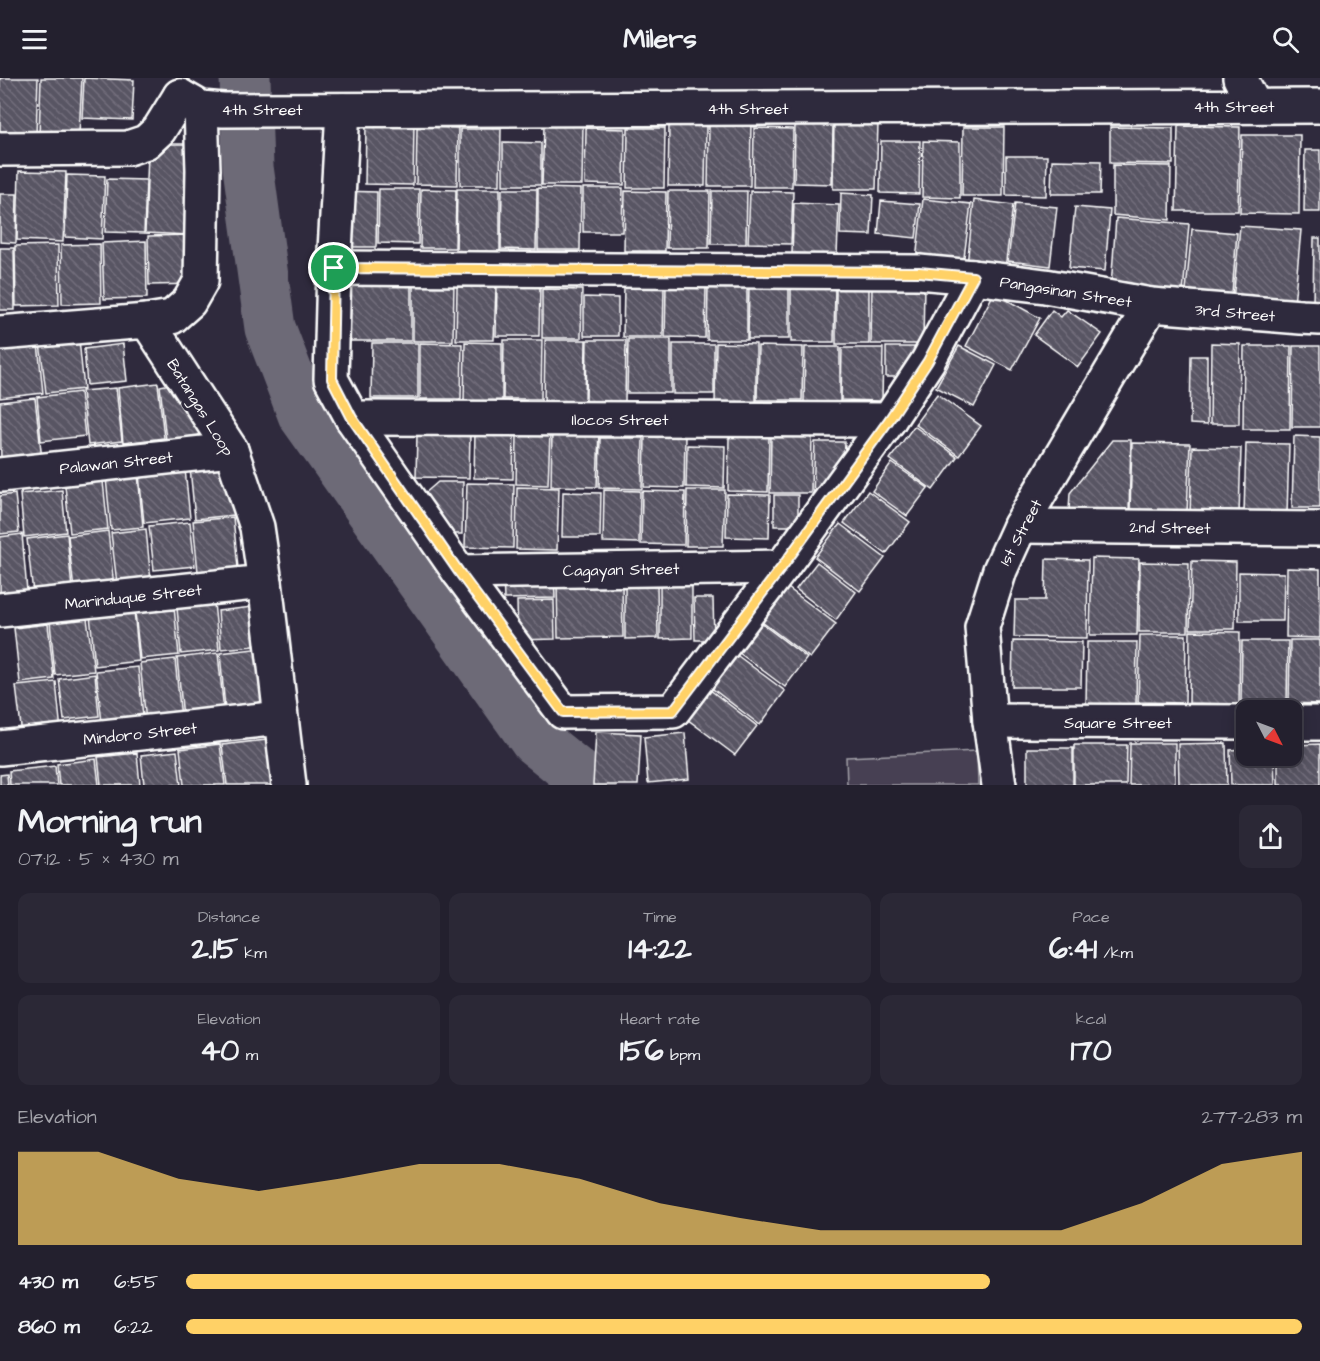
<!DOCTYPE html>
<meta charset="utf-8">
<style>
body{margin:0;font-family:"Architects Daughter",sans-serif;background:#2b2836;color:#f1f3f6;height:100vh;display:flex;flex-direction:column;font-size:22px;white-space:nowrap}
*{box-sizing:border-box;margin:0}
p{font-size:20px;color:#a3a3aa}
.icon{flex:none;width:33px;height:33px;fill:none;stroke:currentColor;stroke-width:2;stroke-linecap:round;stroke-linejoin:round}
.map{position:relative;height:707px;overflow:hidden}
.drawer{display:flex;flex-direction:column;background:#23202e;flex:1}
.drawer>*{flex:none}
.needle{width:39px;rotate:132deg}
.fabs{position:absolute;left:1236px;top:622px;display:grid;gap:12px}
.fabs a{display:grid;place-items:center;width:66px;height:66px;border-radius:12px;background:#23202e;box-shadow:0 3px 15px #0003,0 0 0 2px #403e4a;font-size:30px}
.pin{position:absolute;display:grid;place-items:center;width:51px;height:51px;color:#fff;margin:-26px;border:3px solid #fff;border-radius:50%;box-shadow:0 2px 6px #0007}
.round{display:grid;place-items:center;flex:none;width:63px;height:63px;border-radius:12px;background:#2b2836}
.summary{display:flex;align-items:center;justify-content:space-between;height:102px;padding:0 18px}
h1{font-size:33px;font-weight:700;line-height:45px}
.figures{display:grid;grid-template-columns:repeat(3,1fr);gap:9px;height:102px;padding:6px 18px}
.figures div{display:grid;align-content:center;border-radius:12px;background:#2b2836;text-align:center}
.figures b{font-size:30px;font-weight:700}
.figures small{font-size:16px;font-weight:400}
.figures p{font-size:16px}
.chart{height:168px;padding:12px 18px}
.chart p{display:flex;justify-content:space-between}
.chart svg{width:100%;height:108px;margin-top:6px;fill:#ffd166;opacity:.7}
ul{padding:0 18px;list-style:none;font-size:20px}
li{display:grid;grid-template-columns:96px 72px 1fr;align-items:center;height:45px}
li i{height:15px;border-radius:8px;background:#ffd166}
header{display:flex;justify-content:space-between;align-items:center;height:78px;padding:0 18px;background:#23202e;font-size:27px;font-weight:700}
.map>svg:first-child{display:block}
.pitch{fill:#464152;stroke:#a2a0a8;stroke-width:1.5}
.lines{fill:none;stroke-linecap:round;stroke-linejoin:round}
.river{stroke:#6d6a77;stroke-width:51}
.building{fill:url(#building-back-hatch);stroke:#fff;stroke-width:1.5}
.minor-casing{stroke:#fff;stroke-width:38}
.minor{stroke:#2f2a3d;stroke-width:33}
.route-casing{stroke:#fff;stroke-width:12}
.route{stroke:#ffd166;stroke-width:8}
.labels{text-anchor:middle;stroke-width:6;stroke-linejoin:round;paint-order:stroke}
.street-label{font-size:16px;fill:#fff;stroke:#2f2a3d}
</style>
<header><svg class="icon" aria-label="menu" viewBox="0 0 24 24"><path d="M4 6h16M4 12h16M4 18h16"/></svg>Milers<svg class="icon" aria-label="search" viewBox="0 0 24 24"><circle cx="10" cy="10" r="6"/><path d="M15 15l6 6"/></svg></header>
<div class="map">
<svg width="1320" height="707" viewBox="0 0 1320 707">
<defs>
<pattern id="building-back-hatch" width="6" height="6" patternUnits="userSpaceOnUse" patternTransform="scale(1.5)"><rect width="6" height="6" fill="#595564"/><path d="M-1 5l2 2M0 0l6 6M5-1l2 2" fill="none" stroke="#726e7b"/></pattern>
</defs>
<rect width="100%" height="100%" fill="#2f2a3d"/>
<filter id="ink" filterUnits="userSpaceOnUse"><feTurbulence type="fractalNoise" baseFrequency=".0167" numOctaves="2"/><feDisplacementMap in="SourceGraphic" scale="12" xChannelSelector="R" yChannelSelector="G"/><feConvolveMatrix kernelMatrix="1 2 1 2 8 2 1 2 1" color-interpolation-filters="sRGB"/></filter>
<g filter="url(#ink)">
<path class="pitch" d="M977,673l1,34h-131l-1,-28z"/>
<g class="lines">
<path class="river" d="M245,0l3,89 22,161 33,86 232,326 56,45"/>
</g>
<g class="building">
<path d="M0,0h38l-2,57 -36,-1z"/>
<path d="M41,0h41l-3,57 -40,-1z"/>
<path d="M84,0l50,2 -2,40 -50,-2z"/>
<path d="M834,45l44,1 -2,65h-43z"/>
<path d="M709,46l42,1 -1,61h-42z"/>
<path d="M795,46h38l-1,60 -38,-1z"/>
<path d="M366,47l48,1 -1,59 -48,-1z"/>
<path d="M669,47l37,1 -1,60h-37z"/>
<path d="M544,48h39l-1,59h-40z"/>
<path d="M1178,48l62,1 -2,84h-62z"/>
<path d="M417,49l41,1 -1,57 -41,-1z"/>
<path d="M963,49h41l-1,69h-41z"/>
<path d="M1110,49l63,1v36l-63,-1z"/>
<path d="M586,50l39,1 -1,56 -39,-1z"/>
<path d="M628,50h37l-1,60h-37z"/>
<path d="M754,50l39,1 -1,58h-39z"/>
<path d="M460,51h41l-1,56h-40z"/>
<path d="M1242,57h58l-1,79 -59,-1z"/>
<path d="M881,63h39l-1,53 -39,-1z"/>
<path d="M923,63l37,1v56l-38,-1z"/>
<path d="M503,64l38,1v42h-38z"/>
<path d="M164,66h29l-3,91 -45,-2 3,-79z"/>
<path d="M1305,72h15v62h-16z"/>
<path d="M1006,78h41l-1,40 -40,-1z"/>
<path d="M1052,82l49,1 -1,33h-49z"/>
<path d="M1113,87l58,1 -1,54 -57,-5z"/>
<path d="M19,93l47,1 -3,70 -46,-2z"/>
<path d="M67,97l38,1 -3,63 -37,-2z"/>
<path d="M107,101l39,1 -2,53 -39,-1z"/>
<path d="M538,110l43,1 -1,61h-42z"/>
<path d="M583,110h40l-1,44h-39z"/>
<path d="M379,111h40l-1,55 -40,-1z"/>
<path d="M421,111l35,1 -1,58h-35z"/>
<path d="M457,111h43v63h-44z"/>
<path d="M502,111h35l-1,61 -35,-1z"/>
<path d="M339,113l38,1 -1,55h-38z"/>
<path d="M625,113l41,1 -1,59h-41z"/>
<path d="M668,113h42l-1,57h-42z"/>
<path d="M712,113h35l-1,53h-35z"/>
<path d="M750,113l43,1 -2,52 -43,-1z"/>
<path d="M841,115l32,2 -2,40 -31,-1z"/>
<path d="M0,116h17l-1,49 -16,-1z"/>
<path d="M923,121l48,5 -8,61 -47,-5z"/>
<path d="M974,122l39,5 -8,64 -38,-4z"/>
<path d="M881,123l39,3 -4,34 -38,-4z"/>
<path d="M794,125l45,2 -2,50 -45,-2z"/>
<path d="M1015,125l42,4 -7,59 -42,-5z"/>
<path d="M1075,129l35,3 -5,61 -36,-3z"/>
<path d="M1116,140l73,6 -6,69 -72,-6z"/>
<path d="M1240,148l61,4 -7,75 -61,-4z"/>
<path d="M1192,151l45,4 -5,61 -46,-4z"/>
<path d="M190,157l6,49 -47,1 -1,-49z"/>
<path d="M1314,160h6v68h-7z"/>
<path d="M146,163l1,57 -43,1 -2,-56z"/>
<path d="M100,166l1,59 -39,1 -1,-59z"/>
<path d="M58,167l1,60 -43,1 -1,-60z"/>
<path d="M0,170h14l1,62h-15z"/>
<rect x="836" y="204" width="33" height="62"/>
<path d="M413,206h41l-1,57h-40z"/>
<path d="M791,206h44l-1,58h-43z"/>
<path d="M872,206h52l-1,60h-52z"/>
<path d="M347,207h64v56h-65z"/>
<path d="M708,207h39v55h-40z"/>
<path d="M497,208h43l-1,50h-43z"/>
<path d="M666,208h40l-1,52 -40,-1z"/>
<path d="M749,208h40v53h-41z"/>
<path d="M457,209h39l-2,53h-38z"/>
<path d="M624,209l40,1 -1,49h-40z"/>
<path d="M542,211l40,1 -1,48h-39z"/>
<path d="M994,215l46,25 -28,52 -46,-24z"/>
<path d="M584,219l34,1v38h-34z"/>
<path d="M1052,232l9,7 6,-7 35,24 -24,33 -44,-32z"/>
<path d="M79,261l5,50 -38,4 -6,-50z"/>
<path d="M628,261h43v54h-44z"/>
<path d="M504,262h38l-1,59h-38z"/>
<path d="M545,262h41l-1,63h-41z"/>
<path d="M587,262h39l-1,62h-39z"/>
<path d="M465,264l37,1v58h-38z"/>
<path d="M38,265l5,50 -43,5v-51z"/>
<path d="M372,265h46v55h-47z"/>
<path d="M420,265l42,1 -1,55h-41z"/>
<path d="M716,265l40,1v61h-41z"/>
<path d="M1211,265l29,1 -1,80h-29z"/>
<path d="M123,266l4,37 -40,4 -3,-36z"/>
<rect x="673" y="266" width="41" height="50"/>
<path d="M758,268l45,1 -1,53h-45z"/>
<path d="M959,268l37,19 -22,42 -38,-20z"/>
<path d="M1244,268h47l-1,83h-47z"/>
<path d="M1293,268h27v81h-28z"/>
<path d="M805,269h35v56l-36,-1z"/>
<path d="M886,269h33v12h-11v18h-22z"/>
<path d="M842,270h41l-1,53 -41,-1z"/>
<path d="M1191,278h16v69l-17,-1z"/>
<path d="M158,305l6,55 -41,5 -5,-55z"/>
<path d="M170,306l30,44v7l-34,5 -6,-54z"/>
<path d="M116,310l6,53 -34,4 -6,-54z"/>
<path d="M80,314l5,44 -44,5 -4,-44z"/>
<path d="M937,316l44,32 -22,30 -44,-32z"/>
<path d="M35,320l7,61 -41,4 -1,-61z"/>
<path d="M914,348l43,31 -24,33 -43,-31z"/>
<path d="M552,351l47,1 -2,57 -46,-1z"/>
<path d="M475,354l39,1 -1,46 -39,-1z"/>
<path d="M517,355l33,1 -2,51 -32,-1z"/>
<path d="M417,356l53,1 -1,43 -53,-1z"/>
<path d="M645,357h40l-1,53 -40,-1z"/>
<path d="M771,357h41l-1,58h-41z"/>
<path d="M1294,358l26,1v71h-28z"/>
<path d="M729,359h40l-1,55 -40,-1z"/>
<path d="M600,360h43l-1,51 -43,-1z"/>
<path d="M1112,362h19l-2,71 -60,-1 1,-17z"/>
<path d="M815,364h30l-1,22 -23,31h-8z"/>
<path d="M1132,365l58,1 -3,69 -57,-2z"/>
<path d="M1246,365l43,1 -2,71 -43,-1z"/>
<path d="M687,367l38,1 -1,42 -38,-1z"/>
<path d="M1192,369l49,1 -2,67 -49,-1z"/>
<path d="M892,385l36,25 -21,28 -35,-25z"/>
<path d="M229,386l5,51 -39,4 -5,-51z"/>
<path d="M185,391l5,49 -46,5 -5,-49z"/>
<path d="M138,396l5,53 -32,3 -5,-52z"/>
<path d="M103,403l5,48 -38,4 -5,-47z"/>
<path d="M438,404h25l-1,52h-9l-29,-40z"/>
<path d="M467,405l47,1 -1,64 -48,-1z"/>
<path d="M517,409l42,1 -2,62 -41,-1z"/>
<path d="M62,412l4,42 -42,5 -4,-43z"/>
<path d="M604,412l36,1 -1,52 -36,-1z"/>
<path d="M687,412h38l-2,56h-37z"/>
<path d="M642,413l43,1 -1,53 -43,-1z"/>
<path d="M868,413l42,31 -24,32 -42,-31z"/>
<path d="M563,414l38,1 -1,44h-38z"/>
<path d="M15,416l4,38 -19,2v-38z"/>
<path d="M727,416l43,1 -1,43 -43,-1z"/>
<rect x="774" y="417" width="24" height="31"/>
<path d="M233,439l5,51 -40,4 -5,-51z"/>
<path d="M190,444l5,44 -41,4 -5,-44z"/>
<path d="M840,446l45,34 -25,33 -45,-34z"/>
<path d="M146,451l5,52 -34,3 -6,-51z"/>
<path d="M108,453l6,55 -40,4 -6,-54z"/>
<path d="M22,456l5,57 -27,3v-57z"/>
<path d="M67,456l5,55 -39,4 -6,-54z"/>
<path d="M1092,480l47,1 -2,76h-47z"/>
<path d="M1046,481l42,1 -1,78 -73,-1 1,-37h30z"/>
<path d="M1192,483l44,1 -1,67h-45z"/>
<path d="M817,484l39,30 -20,28 -40,-31z"/>
<path d="M1140,484l49,1 -1,69h-49z"/>
<path d="M1287,490l33,1v69l-34,-1z"/>
<path d="M1239,494l45,1 -1,48h-44z"/>
<path d="M554,498l1,22 -51,1 -1,-22z"/>
<path d="M660,501h32v59l-32,1z"/>
<path d="M625,504h32l1,56 -33,1z"/>
<path d="M622,505l1,54 -65,1 -1,-54z"/>
<path d="M788,510l48,36 -26,34 -48,-36z"/>
<path d="M694,520h19l1,42h-19z"/>
<path d="M554,522l1,39 -37,1 -1,-39z"/>
<path d="M214,525l5,47 -38,4 -4,-46z"/>
<path d="M261,528l4,39 -44,4 -3,-38z"/>
<path d="M174,529l5,48 -39,4 -5,-47z"/>
<path d="M134,532l5,51 -44,5 -5,-51z"/>
<path d="M87,540l7,53 -39,4 -5,-53z"/>
<path d="M761,545l46,35 -22,29 -47,-35z"/>
<path d="M48,546l6,55 -34,4 -6,-55z"/>
<path d="M1190,553l50,1 -1,72 -50,-1z"/>
<path d="M1140,557h46l-1,68 -47,-1z"/>
<path d="M1290,562h30v64l-31,-1z"/>
<path d="M1013,563l69,1 -1,45h-69z"/>
<path d="M1242,563h46l-1,61h-46z"/>
<path d="M1087,564h50l-1,63h-50z"/>
<path d="M262,570l6,55 -43,5 -5,-55z"/>
<path d="M218,575l6,59 -41,5 -6,-59z"/>
<path d="M734,575l51,38 -25,34 -51,-39z"/>
<path d="M175,581l6,59 -35,4 -6,-59z"/>
<path d="M138,589l6,59 -41,5 -7,-60z"/>
<path d="M95,596l4,42 -35,4 -5,-41z"/>
<path d="M56,604l5,49 -39,4 -6,-49z"/>
<path d="M705,608l52,40 -22,29 -52,-39z"/>
<path d="M596,654l45,2 -3,51h-45z"/>
<path d="M685,655l4,46 -41,4 -4,-46z"/>
<path d="M275,661l5,46h-53l-5,-40z"/>
<path d="M1130,665h45v42h-46z"/>
<path d="M1226,665l1,42h-48l-1,-41z"/>
<path d="M220,666l5,41h-41l-4,-36z"/>
<path d="M1320,666v41h-42v-29h14v-11z"/>
<path d="M1074,667h53l-1,40h-52z"/>
<rect x="1027" y="670" width="46" height="37"/>
<path d="M1246,671v7h28l1,29h-44l-1,-35z"/>
<path d="M177,673l4,34h-37l-3,-30z"/>
<path d="M137,675l3,32h-39l-3,-28z"/>
<path d="M96,681l3,26h-40l-2,-21z"/>
<path d="M55,688l2,19h-47l-1,-14z"/>
<path d="M7,696l1,11h-8v-10z"/>
</g>
<g class="lines">
<defs>
<g id="minor">
<path d="M1240,0l15,28"/>
<path d="M180,18l21,12 22,2 1097,-4"/>
<path d="M343,32l-9,158 -3,111 21,39 107,154 104,140 110,-1 109,-144 107,-147 39,-59 45,-84"/>
<path d="M0,71l128,-1 18,-6 13,-12 21,-34"/>
<path d="M334,190l585,4 54,5 72,9 106,19 150,12 19,1"/>
<path d="M147,243l25,-4 17,-15 12,-21 2,-111 -2,-62"/>
<path d="M0,255l147,-12 84,129 26,77 8,55 24,203"/>
<path d="M352,340l537,2"/>
<path d="M0,397l231,-25"/>
<path d="M1020,448l300,3"/>
<path d="M459,494l323,-5"/>
<path d="M0,532l265,-28"/>
<path d="M990,643l256,1"/>
<path d="M1292,645h28"/>
<path d="M0,670l280,-30"/>
<path d="M999,707l-9,-64 -8,-94 18,-57 20,-44 131,-221"/>
</g>
</defs>
<use href="#minor" class="minor-casing"/>
<use href="#minor" class="minor"/>
</g>
</g>
<g class="lines" filter="url(#ink)">
<defs>
<path id="route" d="M334,190l585,4 54,5 -45,84 -39,59 -107,147 -109,144 -110,1 -104,-140 -107,-154 -20,-39z"/>
</defs>
<use href="#route" class="route-casing"/>
<use href="#route" class="route"/>
</g>
<g class="labels">
<g class="street-label">
<text x="1234" y="34">4th Street</text>
<text x="748" y="36">4th Street</text>
<text x="262" y="37">4th Street</text>
<text transform="translate(1066 213) rotate(9)" y="6">Pangasinan Street</text>
<text transform="translate(1235 234) rotate(5)" y="6">3rd Street</text>
<text transform="translate(201 329) rotate(58)" y="6">Batangas Loop</text>
<text x="620" y="347">Ilocos Street</text>
<text transform="translate(116 384) rotate(-6)" y="6">Palawan Street</text>
<text transform="translate(1170 449) rotate(1)" y="6">2nd Street</text>
<text transform="translate(1020 454) rotate(-62)" y="6">1st Street</text>
<text transform="translate(621 491) rotate(-1)" y="6">Cagayan Street</text>
<text transform="translate(133 518) rotate(-6)" y="6">Marinduque Street</text>
<text x="1118" y="650">Square Street</text>
<text transform="translate(140 655) rotate(-6)" y="6">Mindoro Street</text>
</g>
</g>
</svg>
<div class="fabs">
<a><svg class="needle" viewBox="-14 -14 28 28"><path d="M0-13l5 13h-10z" fill="#e53935"/><path d="M0 13l5-13h-10z" fill="#a3a3aa"/></svg></a>
</div>
<div class="pin" style="left:334px;top:190px;background:#1e9e55"><svg class="icon" aria-label="arrive" viewBox="0 0 24 24"><path d="M6 21V4h12l-3 4 3 4H6"/></svg></div>
</div>
<section class="drawer">
<div class="summary"><div><h1>Morning run</h1><p>07:12 · 5 × 430 m</p></div><a class="round"><svg class="icon" aria-label="share" viewBox="0 0 24 24"><path d="M12 15V3M7 8l5-5 5 5M5 13v7h14v-7"/></svg></a></div>
<div class="figures">
<div><p>Distance</p><b>2.15<small> km</small></b></div>
<div><p>Time</p><b>14:22</b></div>
<div><p>Pace</p><b>6:41<small> /km</small></b></div>
</div>
<div class="figures">
<div><p>Elevation</p><b>40<small> m</small></b></div>
<div><p>Heart rate</p><b>156<small> bpm</small></b></div>
<div><p>kcal</p><b>170</b></div>
</div>
<div class="chart"><p><span>Elevation</span>277–283 m</p>
<svg viewBox="0 0 160 44" preserveAspectRatio="none"><path d="M0 44V6L10 6L20 17L30 22L40 17L50 11L60 11L70 17L80 27L90 33L100 38L110 38L120 38L130 38L140 27L150 11L160 6V44z"/></svg>
</div>
<ul>
<li><b>430 m</b>6:55<i style="width:72%"></i></li>
<li><b>860 m</b>6:22<i style="width:100%"></i></li>
</ul>
</section>
